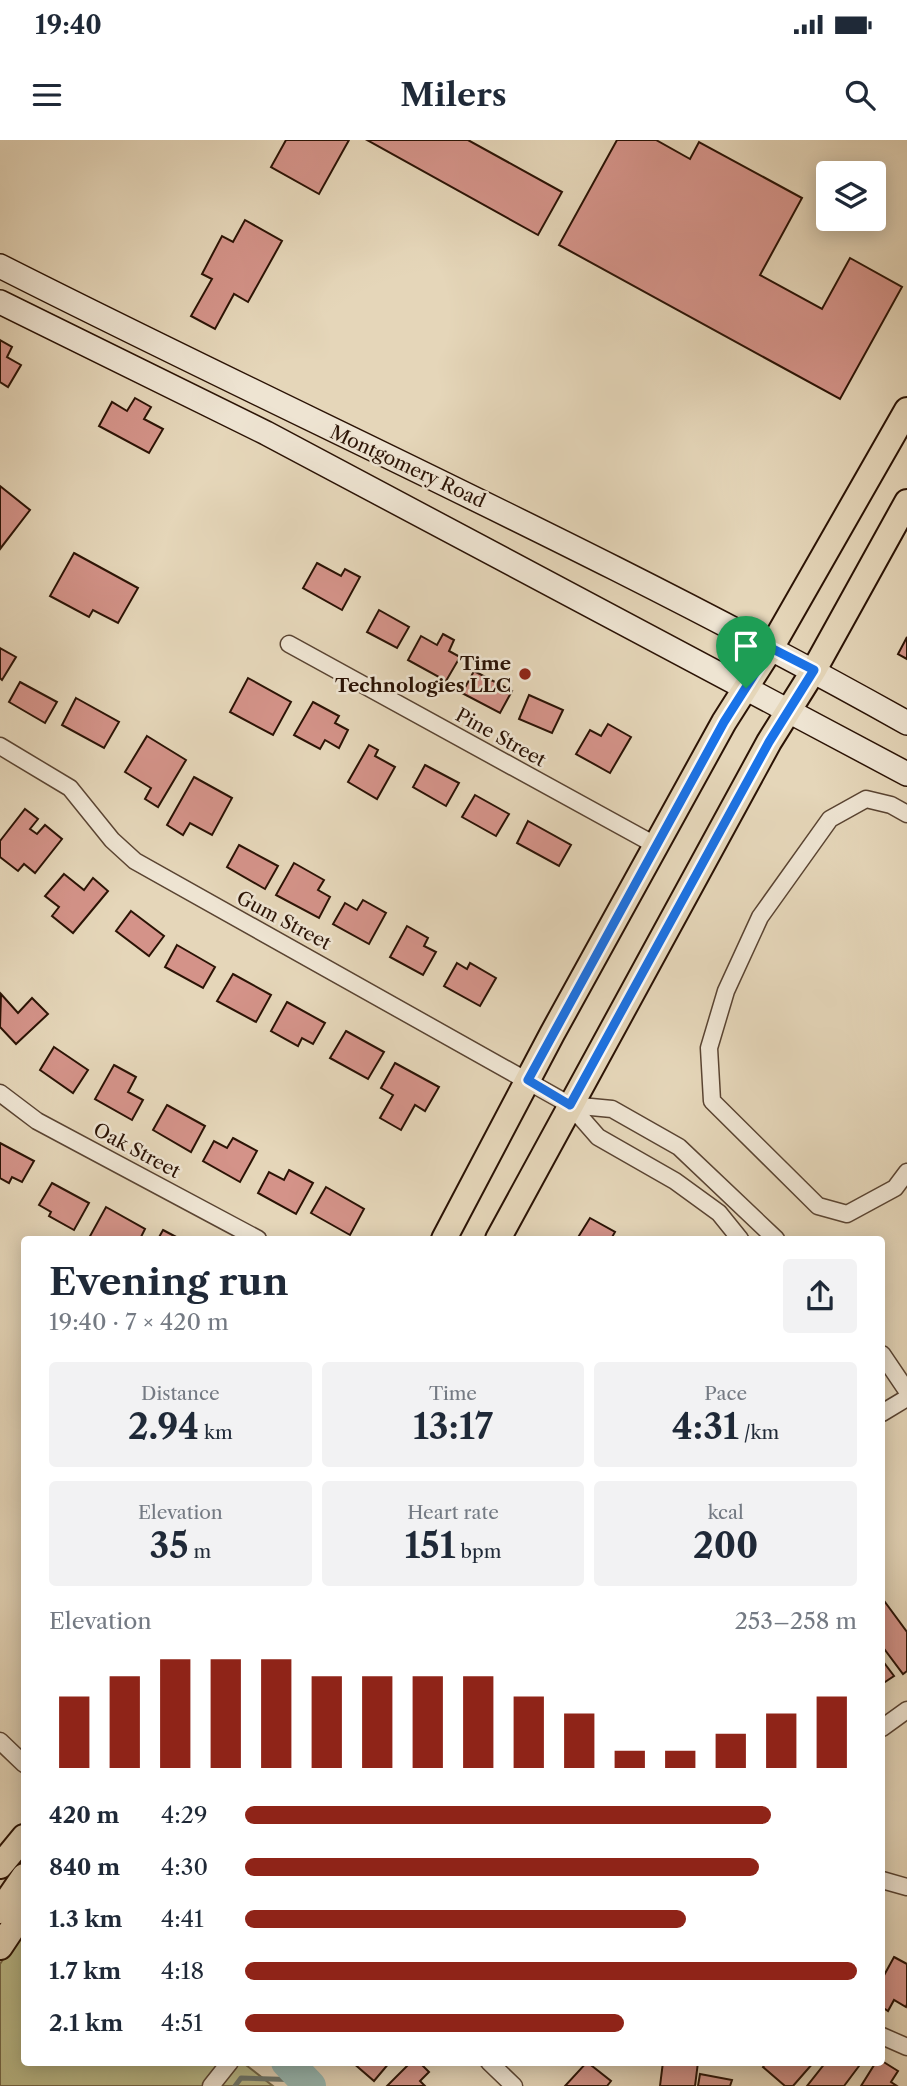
<!DOCTYPE html>
<meta charset="utf-8">
<style>
body{margin:0;font-family:"Libre Caslon Text",serif;background:#f2f2f3;color:#1f2937;height:100vh;display:flex;flex-direction:column;font-size:26px;white-space:nowrap}
*{box-sizing:border-box;margin:0}
p{font-size:23px;color:#747a83}
.icon{flex:none;width:38px;height:38px;fill:none;stroke:currentColor;stroke-width:2;stroke-linecap:round;stroke-linejoin:round}
.map{position:relative;flex:1;overflow:hidden}
.sheet{position:absolute;left:21px;top:1096px;width:864px;height:830px;display:flex;flex-direction:column;background:#fff;border-radius:7px;box-shadow:0 4px 18px #0003}
.sheet>*{flex:none}
.controls{position:absolute;left:816px;top:21px;display:grid;gap:14px}
.controls a{display:grid;place-items:center;width:70px;height:70px;border-radius:7px;background:#fff;box-shadow:0 4px 18px #0003;font-size:35px}
.pin{position:absolute;display:grid;place-items:center;width:60px;height:60px;color:#fff;margin:-72px -30px;border-radius:50% 50% 50% 0;rotate:-45deg;box-shadow:0 0 7px #0007}
.pin .icon{rotate:45deg}
.round{display:grid;place-items:center;flex:none;width:74px;height:74px;border-radius:7px;background:#f2f2f3}
.summary{display:flex;align-items:center;justify-content:space-between;height:119px;padding:0 28px}
h1{font-size:38px;font-weight:700;line-height:52px}
.figures{display:grid;grid-template-columns:repeat(3,1fr);gap:10px;height:119px;padding:7px 28px}
.figures div{display:grid;align-content:center;border-radius:7px;background:#f2f2f3;text-align:center}
.figures b{font-size:35px;font-weight:700}
.figures small{font-size:19px;font-weight:400}
.figures p{font-size:19px}
.chart{height:196px;padding:14px 28px}
.chart p{display:flex;justify-content:space-between}
.chart svg{width:100%;height:126px;margin-top:7px;stroke:#8f2418;stroke-width:6}
ul{padding:0 28px;list-style:none;font-size:23px}
li{display:grid;grid-template-columns:112px 84px 1fr;align-items:center;height:52px}
li i{height:18px;border-radius:9px;background:#8f2418}
.status{display:flex;justify-content:space-between;align-items:center;height:49px;padding:0 35px;background:#fff;direction:ltr}
.status svg{height:19px;fill:currentColor}
header{display:flex;justify-content:space-between;align-items:center;height:91px;padding:0 28px;background:#fff;font-size:32px;font-weight:700}
.map>svg:first-child{display:block}
.green{fill:#bcbc8a;stroke:#746848;stroke-width:2}
.lines{fill:none;stroke-linecap:round;stroke-linejoin:round}
.stream{stroke:#6b776e;stroke-width:5}
.river{stroke:#96b9b4;stroke-width:32}
.building{fill:#d49389;stroke:#2b1305;stroke-width:2}
.minor-casing{stroke:#5a4432;stroke-width:19}
.secondary-casing{stroke:#2b1305;stroke-width:26}
.primary-casing{stroke:#2b1305;stroke-width:28}
.minor{stroke:#eee4d2;stroke-width:16}
.secondary{stroke:#eee4d2;stroke-width:23}
.primary{stroke:#e5d6b9;stroke-width:24}
.route-casing{stroke:#fff;stroke-width:14}
.route{stroke:#1a73e8;stroke-width:9}
.poi-dot{fill:#8f2418;stroke:#eee4d2;stroke-width:2.5}
.labels{text-anchor:middle;stroke-width:5;stroke-linejoin:round;paint-order:stroke}
.street-label{font-size:19px;fill:#2b1305;stroke:#eee4d2}
.poi-label{font-size:19px;font-weight:bold;fill:#2b1305;stroke:#eee4d2;text-anchor:end}
</style>
<div class="status"><b>19:40</b><svg viewBox="0 0 49 12"><path d="M0 12V9h3v3zM5 12V6h3v6zM10 12V3h3v9zM15 12V0h3v12zM26 1h20v11H26zM47 4h2v5h-2z"/></svg></div>
<header><svg class="icon" aria-label="menu" viewBox="0 0 24 24"><path d="M4 6h16M4 12h16M4 18h16"/></svg>Milers<svg class="icon" aria-label="search" viewBox="0 0 24 24"><circle cx="10" cy="10" r="6"/><path d="M15 15l6 6"/></svg></header>
<div class="map">
<svg width="907" height="1946" viewBox="0 0 907 1946">
<rect width="100%" height="100%" fill="#e5d6b9"/>
<filter id="stains"><feTurbulence type="fractalNoise" baseFrequency=".00286" numOctaves="4"/><feColorMatrix values="0 0 0 0 .2 0 0 0 0 .09 0 0 0 0 .02 0 0 0 .5 -.17"/></filter>
<radialGradient id="worn" r=".72"><stop offset=".6" stop-color="#630" stop-opacity="0"/><stop offset="1" stop-color="#630" stop-opacity=".3"/></radialGradient>
<path class="green" d="M24,1788v134h218l31,24h-273v-122z"/>
<g class="lines">
<path class="stream" d="M235,1946l6,-8 64,2"/>
<path class="river" d="M287,1922l23,24"/>
</g>
<g class="building">
<path d="M286,0h63l-30,54 -48,-27z"/>
<path d="M367,0h101l94,52 -24,43z"/>
<path d="M617,0h39l34,19 9,-17 103,56 -42,77 62,34 28,-51 52,29 -62,112 -281,-154z"/>
<path d="M245,80l37,21 -34,61 -14,-8 -19,35 -24,-13 21,-37 -10,-5 20,-38 11,6z"/>
<path d="M0,200l12,7 -5,10 14,8 -13,22 -8,-5z"/>
<path d="M135,258l16,9 -7,12 19,10 -14,24 -50,-27 13,-24 15,9z"/>
<path d="M0,346l30,24 -30,39z"/>
<path d="M74,413l64,35 -20,35 -25,-13 -4,7 -39,-21z"/>
<path d="M317,423l24,13 4,-7 15,8 -18,33 -39,-22z"/>
<path d="M379,470l30,17 -12,21 -30,-16z"/>
<path d="M443,494l11,6 -5,11 11,6 -14,24 -38,-21 13,-24 16,9z"/>
<path d="M907,497v22l-9,-5z"/>
<path d="M0,508l16,9 -14,23 -2,-2z"/>
<path d="M474,531l38,20 -12,22 -38,-20z"/>
<path d="M248,538l43,24 -18,33 -43,-23z"/>
<path d="M20,542l37,20 -12,21 -36,-21z"/>
<path d="M529,555l34,15 -11,23 -33,-14z"/>
<path d="M76,558l43,24 -15,26 -42,-23z"/>
<path d="M313,562l26,14 -4,7 13,7 -9,18 -14,-8 -5,9 -26,-14z"/>
<path d="M608,584l23,13 -21,36 -34,-19 14,-24 11,6z"/>
<path d="M147,596l39,24 -28,47 -13,-8 6,-11 -26,-16z"/>
<path d="M369,605l9,5 -3,6 20,11 -18,32 -29,-17z"/>
<path d="M425,625l34,18 -13,23 -33,-19z"/>
<path d="M194,637l38,21 -20,37 -22,-12 -7,12 -16,-10z"/>
<path d="M475,655l34,19 -13,22 -34,-19z"/>
<path d="M25,669l13,10 -8,10 7,5 8,-9 17,14 -27,34 -11,-9 -6,7 -18,-14v-16z"/>
<path d="M528,681l43,24 -12,21 -42,-23z"/>
<path d="M239,705l39,21 -13,23 -38,-22z"/>
<path d="M294,723l30,17 -6,10 12,7 -11,21 -43,-23z"/>
<path d="M64,734l20,16 9,-12 15,13 -35,42 -21,-17 7,-9 -14,-11z"/>
<path d="M363,760l23,13 -17,31 -36,-20 12,-21 12,7z"/>
<path d="M131,771l33,25 -15,20 -33,-25z"/>
<path d="M407,786l21,12 -4,8 12,6 -13,23 -33,-18z"/>
<path d="M177,805l38,22 -12,21 -38,-21z"/>
<path d="M457,823l10,6 3,-6 26,15 -16,28 -36,-20z"/>
<path d="M233,834l38,21 -15,27 -39,-21z"/>
<path d="M1,854l17,19 14,-15 16,16 -32,30 -16,-17z"/>
<path d="M287,862l38,21 -12,21 -11,-6 -4,8 -27,-15z"/>
<path d="M346,891l38,21 -16,27 -38,-21z"/>
<path d="M54,907l34,23 -15,23 -33,-23z"/>
<path d="M395,923l44,24 -14,24 -10,-6 -14,25 -21,-12 13,-23 -12,-7z"/>
<path d="M114,925l22,12 -8,15 15,8 -11,20 -37,-21z"/>
<path d="M167,965l38,21 -14,26 -38,-22z"/>
<path d="M233,998l24,13 -17,31 -37,-21 11,-20 13,7z"/>
<path d="M0,1003l34,18 -12,21 -10,-5 -3,6 -9,-5z"/>
<path d="M289,1030l24,13 -17,31 -38,-21 11,-21 15,8z"/>
<path d="M52,1043l37,20 -15,27 -25,-14 2,-4 -12,-7z"/>
<path d="M326,1047l38,22 -14,26 -39,-22z"/>
<path d="M106,1067l39,22 -5,10 -51,-1z"/>
<path d="M590,1078l25,14 -4,7h-34z"/>
<path d="M163,1090l17,9h-22z"/>
<path d="M882,1458l25,34v39l-4,3 -21,-28z"/>
<path d="M882,1520l12,16 -12,8z"/>
<path d="M894,1817l13,7v40l-1,3 -12,-7 -6,11 -6,-4v-28z"/>
<path d="M882,1921l16,10 -7,11 6,4h-36l15,-24z"/>
<path d="M352,1922h38l-16,19z"/>
<path d="M411,1922h8l10,10 -9,9 5,5h-38z"/>
<path d="M587,1922l24,19 -4,5h-42z"/>
<path d="M663,1922h35l-3,24h-35z"/>
<path d="M767,1922h47l-21,24h-8l-22,-19z"/>
<path d="M826,1922h28l5,4 -15,20h-37z"/>
<path d="M700,1934l32,6 -2,6h-32z"/>
</g>
<g class="lines">
<defs>
<g id="minor">
<path d="M289,504l368,202"/>
<path d="M0,606l70,42 42,52 23,21 435,244 28,32 77,44 44,32 21,26"/>
<path d="M907,674l-16,-9 -25,-6 -36,20 -70,98 -34,74 -17,57 3,53 106,105 29,8 48,-26 12,-16"/>
<path d="M0,953l37,28 221,118"/>
<path d="M570,965l42,4 67,38 97,92"/>
<path d="M882,1214l25,37"/>
<path d="M882,1273l25,-15"/>
<path d="M882,1588l25,-18"/>
<path d="M0,1601l24,23"/>
<path d="M882,1740l25,7"/>
<path d="M882,1896l25,11"/>
<path d="M489,1922l25,24"/>
<path d="M211,1946l19,-24"/>
</g>
<g id="secondary">
<path d="M0,126c302,153 612,291 907,457"/>
<path d="M0,162l266,131 641,341"/>
</g>
<g id="primary">
<path d="M444,1099l108,-205 172,-312 47,-74 136,-238"/>
<path d="M498,1099l271,-497 45,-72 93,-168"/>
<path d="M0,1726l24,-29"/>
<path d="M0,1771l24,-35"/>
<path d="M0,1807l24,-36"/>
</g>
</defs>
<use href="#minor" class="minor-casing"/>
<use href="#secondary" class="secondary-casing"/>
<use href="#primary" class="primary-casing"/>
<use href="#minor" class="minor"/>
<use href="#secondary" class="secondary"/>
<use href="#primary" class="primary"/>
</g>
<g class="lines">
<defs>
<path id="route" d="M771,508l43,22 -45,72 -199,363 -42,-25 196,-358z"/>
</defs>
<use href="#route" class="route-casing"/>
<use href="#route" class="route"/>
</g>
<circle class="poi-dot" cx="525" cy="534" r="7"/>
<g class="labels">
<g class="street-label">
<text transform="translate(408 326) rotate(25)" y="7">Montgomery Road</text>
<text transform="translate(501 597) rotate(29)" y="7">Pine Street</text>
<text transform="translate(284 780) rotate(28)" y="7">Gum Street</text>
<text transform="translate(137 1010) rotate(28)" y="7">Oak Street</text>
</g>
<g class="poi-label">
<text x="511" y="530">Time<tspan x="511" dy="22">Technologies LLC</tspan></text>
</g>
</g>
<rect width="100%" height="100%" filter="url(#stains)"/>
<rect width="100%" height="100%" fill="url(#worn)"/>
</svg>
<div class="controls">
<a><svg class="icon" aria-label="layers" viewBox="0 0 24 24"><path d="M12 4l9 5-9 5-9-5zM3 14l9 5 9-5"/></svg></a>
</div>
<div class="pin" style="left:746px;top:548px;background:#1e9e55"><svg class="icon" aria-label="arrive" viewBox="0 0 24 24"><path d="M6 21V4h12l-3 4 3 4H6"/></svg></div>
<section class="sheet">
<div class="summary"><div><h1>Evening run</h1><p>19:40 · 7 × 420 m</p></div><a class="round"><svg class="icon" aria-label="share" viewBox="0 0 24 24"><path d="M12 15V3M7 8l5-5 5 5M5 13v7h14v-7"/></svg></a></div>
<div class="figures">
<div><p>Distance</p><b>2.94<small> km</small></b></div>
<div><p>Time</p><b>13:17</b></div>
<div><p>Pace</p><b>4:31<small> /km</small></b></div>
</div>
<div class="figures">
<div><p>Elevation</p><b>35<small> m</small></b></div>
<div><p>Heart rate</p><b>151<small> bpm</small></b></div>
<div><p>kcal</p><b>200</b></div>
</div>
<div class="chart"><p><span>Elevation</span>253–258 m</p>
<svg viewBox="0 0 160 44" preserveAspectRatio="none"><path d="M5 44V19M15 44V12M25 44V6M35 44V6M45 44V6M55 44V12M65 44V12M75 44V12M85 44V12M95 44V19M105 44V25M115 44V38M125 44V38M135 44V32M145 44V25M155 44V19"/></svg>
</div>
<ul>
<li><b>420 m</b>4:29<i style="width:86%"></i></li>
<li><b>840 m</b>4:30<i style="width:84%"></i></li>
<li><b>1.3 km</b>4:41<i style="width:72%"></i></li>
<li><b>1.7 km</b>4:18<i style="width:100%"></i></li>
<li><b>2.1 km</b>4:51<i style="width:62%"></i></li>
</ul>
</section>
</div>
